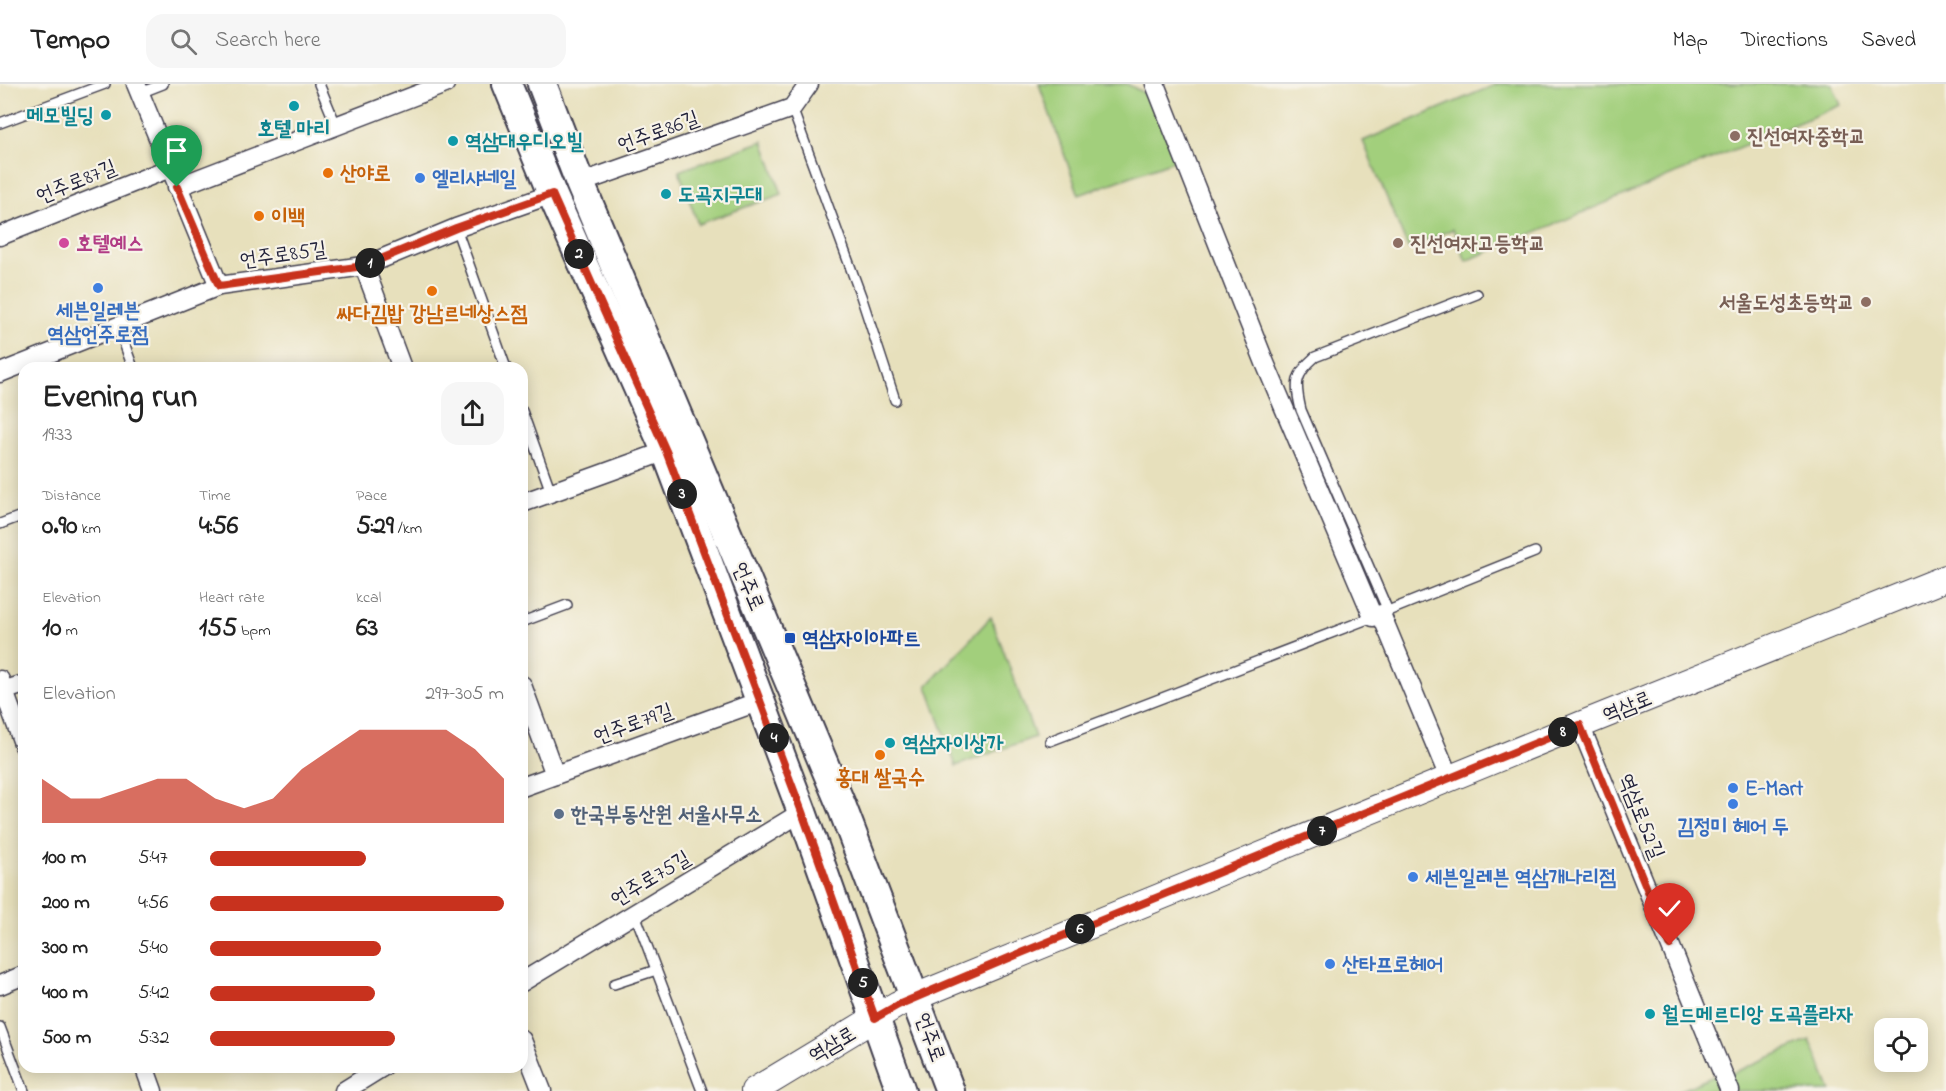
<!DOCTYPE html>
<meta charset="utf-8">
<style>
body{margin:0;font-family:"Indie Flower","Poor Story",sans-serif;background:#f6f6f6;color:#222;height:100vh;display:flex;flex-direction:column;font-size:22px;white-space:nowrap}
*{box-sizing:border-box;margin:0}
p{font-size:20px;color:#767676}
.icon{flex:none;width:33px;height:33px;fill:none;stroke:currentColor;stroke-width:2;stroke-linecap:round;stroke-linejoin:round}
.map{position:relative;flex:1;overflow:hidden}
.side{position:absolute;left:18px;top:278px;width:510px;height:711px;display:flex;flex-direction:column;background:#fff;border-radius:18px;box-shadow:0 3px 15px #0003}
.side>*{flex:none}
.controls{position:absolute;left:1874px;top:934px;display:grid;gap:12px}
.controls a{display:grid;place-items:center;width:54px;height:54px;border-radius:12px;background:#fff;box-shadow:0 3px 15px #0003;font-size:30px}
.pin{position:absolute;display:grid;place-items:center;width:51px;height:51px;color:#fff;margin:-62px -26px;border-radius:50% 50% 50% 0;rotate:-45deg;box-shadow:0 0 6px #0007}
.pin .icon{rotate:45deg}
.km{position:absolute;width:30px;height:30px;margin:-15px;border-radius:50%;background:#222;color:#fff;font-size:16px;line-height:30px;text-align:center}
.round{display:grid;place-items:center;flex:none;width:63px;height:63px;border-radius:18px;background:#f6f6f6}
.overview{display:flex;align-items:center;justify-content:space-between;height:102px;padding:0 24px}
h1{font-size:33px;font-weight:800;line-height:45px}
.figures{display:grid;grid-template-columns:repeat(3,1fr);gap:9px;height:102px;padding:6px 24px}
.figures div{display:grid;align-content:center}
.figures b{font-size:26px;font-weight:800}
.figures small{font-size:16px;font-weight:400}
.figures p{font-size:16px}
.chart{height:168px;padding:12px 24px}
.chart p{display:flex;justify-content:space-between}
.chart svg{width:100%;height:108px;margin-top:6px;fill:#c8321e;opacity:.7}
ul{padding:0 24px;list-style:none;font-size:20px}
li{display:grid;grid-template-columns:96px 72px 1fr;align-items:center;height:45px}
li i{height:15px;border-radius:8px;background:#c8321e}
header{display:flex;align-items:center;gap:36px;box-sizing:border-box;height:84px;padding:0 30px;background:#fff;border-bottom:2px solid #e0e0e0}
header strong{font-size:28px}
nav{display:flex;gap:33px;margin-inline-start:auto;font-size:21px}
.search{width:420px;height:54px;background:#f6f6f6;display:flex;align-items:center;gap:15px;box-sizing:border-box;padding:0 21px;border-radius:18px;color:#767676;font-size:22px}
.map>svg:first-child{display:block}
.green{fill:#a2cf7c;stroke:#62785c;stroke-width:1.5}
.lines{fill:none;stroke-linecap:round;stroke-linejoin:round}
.service-casing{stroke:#403e4e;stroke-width:12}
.minor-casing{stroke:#403e4e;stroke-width:21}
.secondary-casing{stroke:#403e4e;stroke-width:28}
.primary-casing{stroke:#403e4e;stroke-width:32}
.service{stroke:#fff;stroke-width:9}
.minor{stroke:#fff;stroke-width:18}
.secondary{stroke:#fff;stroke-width:26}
.primary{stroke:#fff;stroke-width:28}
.route-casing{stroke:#fff;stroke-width:12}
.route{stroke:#c8321e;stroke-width:8}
.culture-dot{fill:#0f9aa8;stroke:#f7f3e8;stroke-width:2}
.education-dot{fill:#8d6e63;stroke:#f7f3e8;stroke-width:2}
.food-dot{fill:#e8710a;stroke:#f7f3e8;stroke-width:2}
.shop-dot{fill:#3f7fe0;stroke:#f7f3e8;stroke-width:2}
.hotel-dot{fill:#d1479c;stroke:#f7f3e8;stroke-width:2}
.transit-dot{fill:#1a4fb4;stroke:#f7f3e8;stroke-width:2}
.service-dot{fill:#5c6f8a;stroke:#f7f3e8;stroke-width:2}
.labels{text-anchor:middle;stroke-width:4.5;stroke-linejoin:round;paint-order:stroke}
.culture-label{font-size:21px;font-weight:bold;fill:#0d838f;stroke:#f7f3e8;text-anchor:start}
.street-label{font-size:21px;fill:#22223b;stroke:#f7f3e8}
.education-label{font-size:21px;font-weight:bold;fill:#785e54;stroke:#f7f3e8;text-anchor:start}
.food-label{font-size:21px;font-weight:bold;fill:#c56008;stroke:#f7f3e8;text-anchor:start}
.shop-label{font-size:21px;font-weight:bold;fill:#366cbe;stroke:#f7f3e8;text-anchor:start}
.hotel-label{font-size:21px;font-weight:bold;fill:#b23c85;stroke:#f7f3e8;text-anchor:start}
.transit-label{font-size:21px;font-weight:bold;fill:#164399;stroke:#f7f3e8;text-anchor:start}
.service-label{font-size:21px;font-weight:bold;fill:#4e5e75;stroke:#f7f3e8;text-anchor:start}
</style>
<header>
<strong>Tempo</strong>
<div class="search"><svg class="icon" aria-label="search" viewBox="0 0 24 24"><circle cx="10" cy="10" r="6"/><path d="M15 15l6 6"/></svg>Search here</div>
<nav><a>Map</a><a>Directions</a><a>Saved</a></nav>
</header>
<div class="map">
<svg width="1946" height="1007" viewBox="0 0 1946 1007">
<rect width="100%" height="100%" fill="#f7f3e8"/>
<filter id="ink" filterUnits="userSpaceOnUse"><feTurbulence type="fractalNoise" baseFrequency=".0167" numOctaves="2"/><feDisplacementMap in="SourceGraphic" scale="12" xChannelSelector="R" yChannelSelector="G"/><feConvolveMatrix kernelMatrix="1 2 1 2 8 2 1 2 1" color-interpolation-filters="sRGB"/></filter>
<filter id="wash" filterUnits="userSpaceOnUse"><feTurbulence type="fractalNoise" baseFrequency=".008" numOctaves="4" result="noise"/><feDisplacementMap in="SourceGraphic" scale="24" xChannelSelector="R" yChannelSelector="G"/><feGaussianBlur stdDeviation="1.35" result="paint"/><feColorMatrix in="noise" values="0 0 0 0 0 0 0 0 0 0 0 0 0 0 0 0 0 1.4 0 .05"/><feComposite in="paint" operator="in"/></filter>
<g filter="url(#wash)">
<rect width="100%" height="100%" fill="#e7e0bc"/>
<g class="green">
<path d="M1039,0h88l25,13 24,63 -97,35z"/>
<path d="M1497,0h335l9,21 -375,156 -13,-32 -45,19 -45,-107z"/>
<path d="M763,57l19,53 -84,30 -19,-53z"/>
<path d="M991,533l44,120 -79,29 -29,-80z"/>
<path d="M1810,956l21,51h-96l-7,-16z"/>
<path d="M1716,991l7,16h-44z"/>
</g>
</g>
<g filter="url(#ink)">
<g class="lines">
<defs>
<g id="service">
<path d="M319,0l17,41"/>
<path d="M140,9l23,-9"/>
<path d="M792,24l69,188 34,104"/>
<path d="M0,39l105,-39"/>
<path d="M456,144l50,140"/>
<path d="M118,242l15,42"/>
<path d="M522,327l29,81"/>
<path d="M0,440l24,-9"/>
<path d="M1388,527l-87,-201c-6,-26 -7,-35 14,-53l162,-63"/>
<path d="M522,538l45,-17"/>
<path d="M1050,657l323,-124 162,-65"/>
<path d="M635,830l67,177"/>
<path d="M614,900l42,-14"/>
<path d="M0,943l24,64"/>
</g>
<g id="minor">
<path d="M136,0l83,202"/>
<path d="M1155,0l110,279 108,254"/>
<path d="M580,99l212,-75 17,-24"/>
<path d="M177,103l268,-103"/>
<path d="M0,152l170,-68"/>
<path d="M364,182l38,102"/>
<path d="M0,289l219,-87 145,-20 92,-38 96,-34"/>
<path d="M522,419l144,-52"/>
<path d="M1381,530l69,166"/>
<path d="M0,596l24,66"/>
<path d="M522,601l33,90"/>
<path d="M0,608l24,-8"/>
<path d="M1580,641l150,366"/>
<path d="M522,703l238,-86"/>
<path d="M522,898l280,-170"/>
<path d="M0,901l24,-10"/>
<path d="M522,956l20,51"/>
<path d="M144,982l9,25"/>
<path d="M344,1007l40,-25"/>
</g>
<path id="secondary" d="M754,1007l144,-87 682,-279 366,-147"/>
<g id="primary">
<path d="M507,0l45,110 114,257 136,361 99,279"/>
<path d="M542,0l38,99 262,624 108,284"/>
</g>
</defs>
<use href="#service" class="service-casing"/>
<use href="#minor" class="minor-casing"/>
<use href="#secondary" class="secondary-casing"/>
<use href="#primary" class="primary-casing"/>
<use href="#service" class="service"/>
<use href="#minor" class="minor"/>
<use href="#secondary" class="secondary"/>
<use href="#primary" class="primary"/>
</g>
</g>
<g class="lines" filter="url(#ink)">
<defs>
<path id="route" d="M177,103l42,99 145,-20 92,-38 96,-34 114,257 136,361 73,206 23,-13 118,-50 564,-230 90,220"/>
</defs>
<use href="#route" class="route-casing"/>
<use href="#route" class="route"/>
</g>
<g class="culture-dot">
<circle cx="294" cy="22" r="6"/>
<circle cx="106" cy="31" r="6"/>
<circle cx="453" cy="57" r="6"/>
<circle cx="666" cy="110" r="6"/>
<circle cx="890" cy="659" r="6"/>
<circle cx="1650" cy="930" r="6"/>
</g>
<g class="education-dot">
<circle cx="1735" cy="52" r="6"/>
<circle cx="1398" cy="159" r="6"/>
<circle cx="1866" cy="218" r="6"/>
</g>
<g class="food-dot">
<circle cx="328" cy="89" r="6"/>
<circle cx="259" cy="132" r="6"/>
<circle cx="432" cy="207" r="6"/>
<circle cx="880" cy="671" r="6"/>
</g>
<g class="shop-dot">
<circle cx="420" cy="94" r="6"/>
<circle cx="98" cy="204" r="6"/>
<circle cx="1733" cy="704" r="6"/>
<circle cx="1733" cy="720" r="6"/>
<circle cx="1413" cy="793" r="6"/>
<circle cx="1330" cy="880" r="6"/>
</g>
<circle class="hotel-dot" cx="64" cy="159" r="6"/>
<rect class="transit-dot" x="784" y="548" width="12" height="12" rx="3"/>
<circle class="service-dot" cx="559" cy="730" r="6"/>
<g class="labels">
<g class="culture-label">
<text x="94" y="38" text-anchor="end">메모빌딩</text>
<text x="294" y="51" text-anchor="middle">호텔 마리</text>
<text x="465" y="64">역삼대우디오빌</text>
<text x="678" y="117">도곡지구대</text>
<text x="902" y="666">역삼자이상가</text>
<text x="1662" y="937">월드메르디앙 도곡플라자</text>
</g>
<g class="street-label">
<text transform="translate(658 47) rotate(-20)" y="7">언주로86길</text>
<text transform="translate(76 97) rotate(-22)" y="7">언주로87길</text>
<text transform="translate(283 170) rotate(-8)" y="7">언주로85길</text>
<text transform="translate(749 502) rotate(67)" y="7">언주로</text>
<text transform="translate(1627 622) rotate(-22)" y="7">역삼로</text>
<text transform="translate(633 639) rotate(-20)" y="7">언주로79길</text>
<text transform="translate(1642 732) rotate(68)" y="7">역삼로52길</text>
<text transform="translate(650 794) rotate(-31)" y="7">언주로75길</text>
<text transform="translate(931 953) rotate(70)" y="7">언주로</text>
<text transform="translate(832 960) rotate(-31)" y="7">역삼로</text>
</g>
<g class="education-label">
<text x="1747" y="59">진선여자중학교</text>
<text x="1410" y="166">진선여자고등학교</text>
<text x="1854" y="225" text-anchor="end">서울도성초등학교</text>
</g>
<g class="food-label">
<text x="340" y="96">산야로</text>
<text x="271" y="139">이백</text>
<text x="432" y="236" text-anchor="middle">싸다김밥 강남르네상스점</text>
<text x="880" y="700" text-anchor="middle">홍대 쌀국수</text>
</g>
<g class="shop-label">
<text x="432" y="101">엘리샤네일</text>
<text x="98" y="233" text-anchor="middle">세븐일레븐<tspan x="98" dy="24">역삼언주로점</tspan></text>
<text x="1745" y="711">E-Mart</text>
<text x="1733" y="749" text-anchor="middle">김정미 헤어 두</text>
<text x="1425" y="800">세븐일레븐 역삼개나리점</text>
<text x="1342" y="887">산타프로헤어</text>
</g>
<g class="hotel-label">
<text x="76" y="166">호텔예스</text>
</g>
<g class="transit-label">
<text x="802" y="561">역삼자이아파트</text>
</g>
<g class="service-label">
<text x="571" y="737">한국부동산원 서울사무소</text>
</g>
</g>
</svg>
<div class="controls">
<a><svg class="icon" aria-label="locate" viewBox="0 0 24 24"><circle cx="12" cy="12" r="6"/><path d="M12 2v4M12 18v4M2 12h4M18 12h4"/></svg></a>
</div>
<div class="pin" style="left:177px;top:103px;background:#1e9e55"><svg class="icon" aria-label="arrive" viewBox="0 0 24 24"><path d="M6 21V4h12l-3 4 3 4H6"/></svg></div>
<div class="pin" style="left:1670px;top:861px;background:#d93025"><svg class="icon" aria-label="check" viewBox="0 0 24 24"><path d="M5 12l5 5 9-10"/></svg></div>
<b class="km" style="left:370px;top:179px">1</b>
<b class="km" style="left:579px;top:170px">2</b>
<b class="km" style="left:682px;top:410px">3</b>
<b class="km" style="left:774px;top:654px">4</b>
<b class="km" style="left:863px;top:899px">5</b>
<b class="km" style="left:1080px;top:845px">6</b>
<b class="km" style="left:1322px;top:747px">7</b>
<b class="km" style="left:1563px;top:648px">8</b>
<section class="side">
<div class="overview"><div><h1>Evening run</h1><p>19:33</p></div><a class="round"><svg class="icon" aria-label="share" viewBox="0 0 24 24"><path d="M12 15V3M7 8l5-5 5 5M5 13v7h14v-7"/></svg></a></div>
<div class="figures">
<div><p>Distance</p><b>0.90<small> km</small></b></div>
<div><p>Time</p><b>4:56</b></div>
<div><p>Pace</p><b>5:29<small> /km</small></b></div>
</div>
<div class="figures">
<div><p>Elevation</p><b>10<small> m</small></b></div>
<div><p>Heart rate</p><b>155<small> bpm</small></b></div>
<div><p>kcal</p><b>63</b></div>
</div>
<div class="chart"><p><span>Elevation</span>297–305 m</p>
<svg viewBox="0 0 160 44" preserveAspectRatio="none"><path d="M0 44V26L10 34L20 34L30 30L40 26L50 26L60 34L70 38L80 34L90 22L100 14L110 6L120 6L130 6L140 6L150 14L160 26V44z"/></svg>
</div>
<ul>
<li><b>100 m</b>5:47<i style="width:53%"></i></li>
<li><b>200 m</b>4:56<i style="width:100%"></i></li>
<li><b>300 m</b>5:40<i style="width:58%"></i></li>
<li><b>400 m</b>5:42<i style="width:56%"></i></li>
<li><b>500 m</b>5:32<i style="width:63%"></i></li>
</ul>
</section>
</div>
